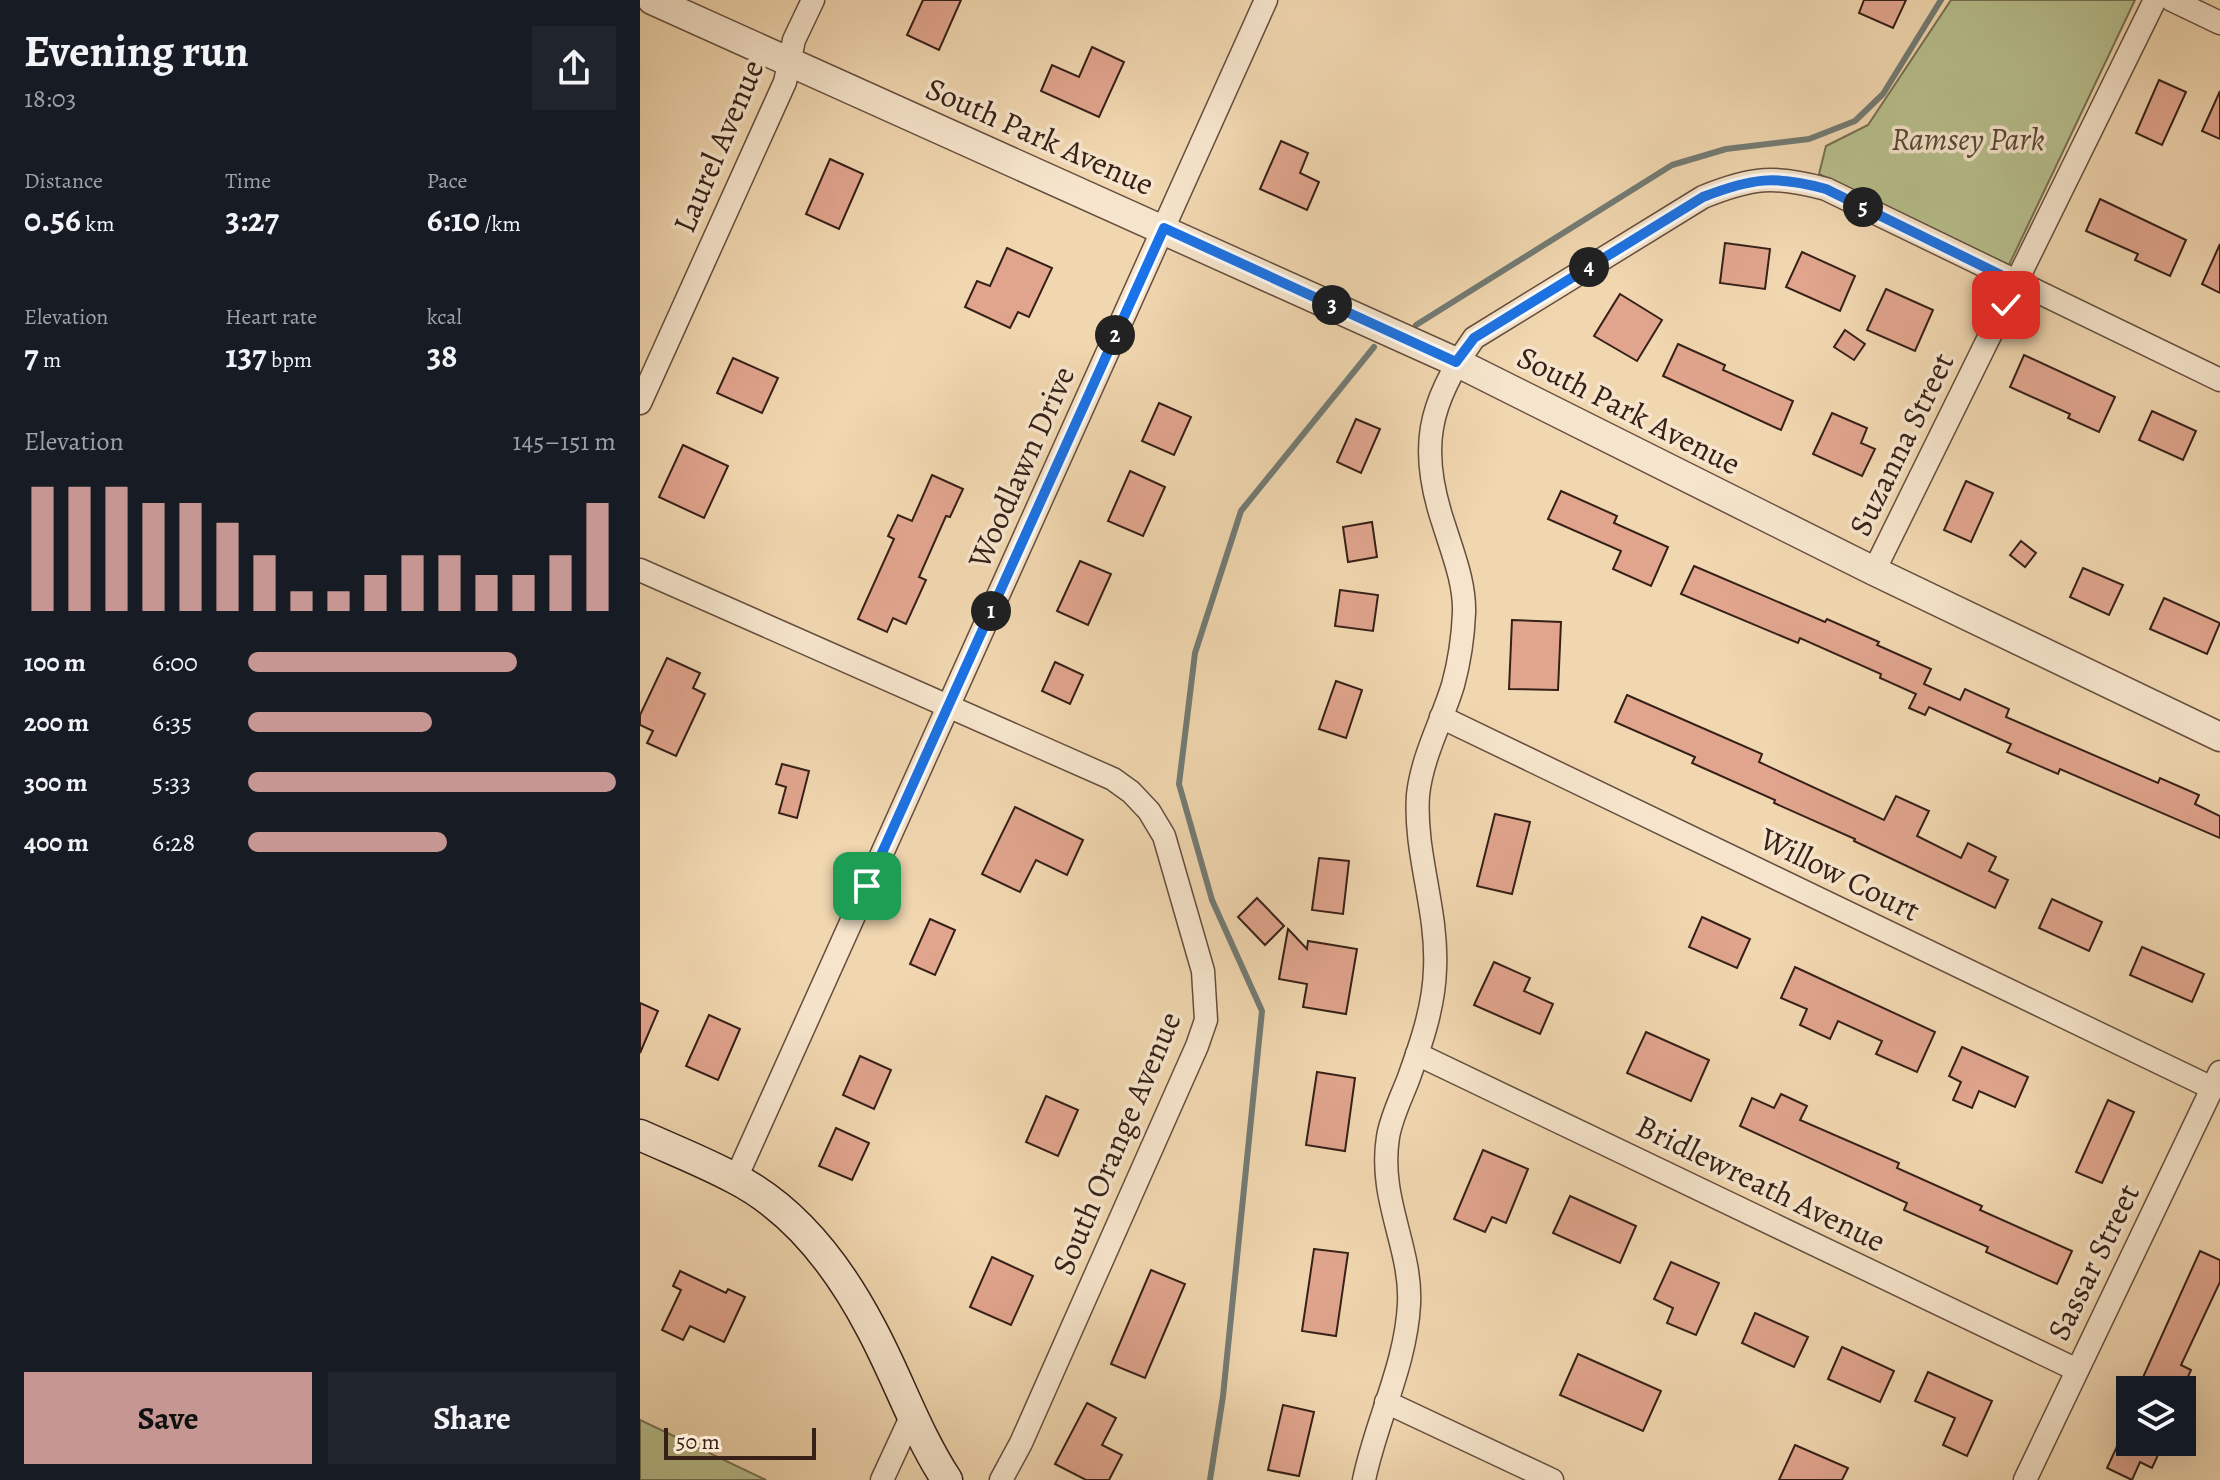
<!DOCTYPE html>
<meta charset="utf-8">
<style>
body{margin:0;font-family:Alegreya,serif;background:#20242c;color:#f1f3f6;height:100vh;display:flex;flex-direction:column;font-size:30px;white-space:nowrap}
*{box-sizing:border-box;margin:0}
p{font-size:26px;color:#9ea1a6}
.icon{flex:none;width:44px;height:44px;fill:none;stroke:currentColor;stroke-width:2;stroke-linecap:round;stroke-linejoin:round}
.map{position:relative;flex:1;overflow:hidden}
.panel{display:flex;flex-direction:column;background:#171b24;width:640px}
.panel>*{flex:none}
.tools{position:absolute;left:1476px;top:1376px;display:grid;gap:16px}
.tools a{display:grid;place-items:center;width:80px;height:80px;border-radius:0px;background:#171b24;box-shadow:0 8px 32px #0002;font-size:40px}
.scale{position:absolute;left:24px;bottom:20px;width:152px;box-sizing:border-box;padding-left:8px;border:4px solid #362018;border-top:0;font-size:22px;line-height:28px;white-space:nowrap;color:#362018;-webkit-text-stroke:6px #f6e5cc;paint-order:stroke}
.pin{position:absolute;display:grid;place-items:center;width:68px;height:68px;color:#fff;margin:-34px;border-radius:16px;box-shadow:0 4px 12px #0006}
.km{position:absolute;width:40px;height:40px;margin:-20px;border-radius:50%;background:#222;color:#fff;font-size:22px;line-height:40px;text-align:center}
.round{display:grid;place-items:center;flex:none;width:84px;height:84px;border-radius:0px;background:#20242c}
.summary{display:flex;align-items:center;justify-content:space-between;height:136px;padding:0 24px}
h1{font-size:44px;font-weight:700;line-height:60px}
.metrics{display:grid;grid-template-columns:repeat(3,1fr);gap:12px;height:136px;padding:8px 24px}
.metrics div{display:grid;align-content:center}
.metrics b{font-size:34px;font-weight:700}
.metrics small{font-size:22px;font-weight:400}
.metrics p{font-size:22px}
.chart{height:224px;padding:16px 24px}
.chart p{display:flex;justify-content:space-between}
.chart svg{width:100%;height:144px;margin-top:8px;stroke:#c59692;stroke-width:6}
.button{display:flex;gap:16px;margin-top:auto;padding:16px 24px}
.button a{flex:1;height:92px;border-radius:0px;background:#c59692;color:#111;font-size:32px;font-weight:700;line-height:92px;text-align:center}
.button a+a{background:#20242c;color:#f1f3f6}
ul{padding:0 24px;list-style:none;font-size:26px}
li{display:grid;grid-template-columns:128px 96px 1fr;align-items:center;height:60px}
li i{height:20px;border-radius:10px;background:#c59692}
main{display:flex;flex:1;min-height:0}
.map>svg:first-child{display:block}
.green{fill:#b7bf8d;stroke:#767052;stroke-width:2}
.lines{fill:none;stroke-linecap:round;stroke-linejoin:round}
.stream{stroke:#737b74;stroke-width:6}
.building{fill:#e1a58e;stroke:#362018;stroke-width:2}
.minor-casing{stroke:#654e3e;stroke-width:25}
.tertiary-casing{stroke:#654e3e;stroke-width:31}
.secondary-casing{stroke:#362018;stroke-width:33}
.minor{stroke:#f6e5cc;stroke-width:22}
.tertiary{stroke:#f6e5cc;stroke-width:28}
.secondary{stroke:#f6e5cc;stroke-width:30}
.route-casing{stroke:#fff;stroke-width:16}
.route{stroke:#1a73e8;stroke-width:10}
.labels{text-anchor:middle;stroke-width:7;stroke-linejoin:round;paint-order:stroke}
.street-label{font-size:32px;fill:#362018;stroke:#f6e5cc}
.park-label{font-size:32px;font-style:italic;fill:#564835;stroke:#f6e5cc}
</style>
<main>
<section class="panel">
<div class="summary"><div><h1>Evening run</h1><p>18:03</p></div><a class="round"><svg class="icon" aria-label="share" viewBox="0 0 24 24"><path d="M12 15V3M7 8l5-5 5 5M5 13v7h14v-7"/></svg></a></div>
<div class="metrics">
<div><p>Distance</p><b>0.56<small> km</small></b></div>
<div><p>Time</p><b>3:27</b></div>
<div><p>Pace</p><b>6:10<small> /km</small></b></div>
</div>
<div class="metrics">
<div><p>Elevation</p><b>7<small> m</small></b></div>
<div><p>Heart rate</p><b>137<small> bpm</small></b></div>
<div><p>kcal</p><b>38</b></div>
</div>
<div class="chart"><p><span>Elevation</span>145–151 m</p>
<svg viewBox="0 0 160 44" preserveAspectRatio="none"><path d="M5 44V6M15 44V6M25 44V6M35 44V11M45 44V11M55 44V17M65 44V27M75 44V38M85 44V38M95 44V33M105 44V27M115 44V27M125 44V33M135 44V33M145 44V27M155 44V11"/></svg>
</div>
<ul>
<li><b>100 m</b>6:00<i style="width:73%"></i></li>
<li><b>200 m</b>6:35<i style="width:50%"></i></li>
<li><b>300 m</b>5:33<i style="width:100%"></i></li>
<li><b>400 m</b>6:28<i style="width:54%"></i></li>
</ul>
<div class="button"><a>Save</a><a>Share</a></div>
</section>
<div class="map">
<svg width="1580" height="1480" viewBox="0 0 1580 1480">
<rect width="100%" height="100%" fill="#f1d7b0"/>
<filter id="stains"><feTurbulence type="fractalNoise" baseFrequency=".0025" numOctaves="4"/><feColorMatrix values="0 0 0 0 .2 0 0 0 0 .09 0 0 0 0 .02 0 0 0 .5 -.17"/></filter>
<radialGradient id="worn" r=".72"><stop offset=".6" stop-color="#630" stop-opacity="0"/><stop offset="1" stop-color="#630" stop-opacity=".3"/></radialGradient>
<g class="green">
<path d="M1311,0h184l-126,265 -190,-91 7,-28 42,-21z"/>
<path d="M0,1420l126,60h-126z"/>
</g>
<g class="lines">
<g class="stream">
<path d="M776,325l256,-160 54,-16 83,-10 46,-18 28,-27 58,-94"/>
<path d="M570,1480l13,-84 39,-385 -50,-111 -33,-116 16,-131 46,-142 133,-164"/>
</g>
</g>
<g class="building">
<path d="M283,0h38l-22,50 -32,-15z"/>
<path d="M1224,0h42l-13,28 -34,-15z"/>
<path d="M452,47l32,15 -25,55 -58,-26 11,-26 27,12z"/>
<path d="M1519,80l27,12 -24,53 -26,-12z"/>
<path d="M1580,91v48l-18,-8z"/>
<path d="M641,141l27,12 -8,20 19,9 -12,28 -47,-21z"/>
<path d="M190,159l33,15 -24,55 -33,-15z"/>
<path d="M1460,199l86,41 -16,36 -35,-16 3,-6 -52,-23z"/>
<path d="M1085,243l45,6 -5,40 -45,-6z"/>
<path d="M1580,244v49l-18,-9z"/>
<path d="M367,248l45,20 -23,49 -11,-5 -8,16 -45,-21 12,-26 13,5z"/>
<path d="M1162,252l53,24 -15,35 -54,-24z"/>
<path d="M1246,289l47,21 -18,41 -48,-21z"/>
<path d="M980,294l42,26 -25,41 -43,-25z"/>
<path d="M1205,330l20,14 -11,16 -20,-13z"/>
<path d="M1038,344l47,21 -2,5 70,31 -12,29 -118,-54z"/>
<path d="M1384,355l91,42 -16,35 -31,-14 2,-4 -60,-27z"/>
<path d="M93,358l45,20 -16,35 -45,-20z"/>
<path d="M519,403l32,14 -17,38 -32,-14z"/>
<path d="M1512,411l44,20 -13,29 -44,-20z"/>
<path d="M1192,413l35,15 -6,15 14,6 -13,27 -49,-22z"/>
<path d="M716,419l24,10 -19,44 -24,-11z"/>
<path d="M43,445l45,21 -24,52 -45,-21z"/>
<path d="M490,471l35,16 -22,49 -35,-15z"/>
<path d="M292,475l31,14 -13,28 -4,-1 -27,61 7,3 -20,44 -13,-6 -6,14 -29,-13 36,-80 -6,-3 10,-21 14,6z"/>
<path d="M1326,481l27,12 -22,49 -27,-12z"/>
<path d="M921,491l56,25 -3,7 54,24 -17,39 -38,-17 8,-18 -73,-32z"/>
<path d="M732,522l5,35 -29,5 -5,-35z"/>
<path d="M1381,541l15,12 -11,14 -15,-12z"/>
<path d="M440,561l31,13 -23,51 -31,-14z"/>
<path d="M1054,566l131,56 2,-3 52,23 -2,3 54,24 -7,15 36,16 5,-11 44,20 -3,8 152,66 2,-5 39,17 -4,9 25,12v22l-160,-69 -2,5 -51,-22 4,-8 -82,-37 -4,8 -16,-7 7,-14 -36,-16 1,-4 -81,-36 -2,5 -117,-49z"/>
<path d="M1443,568l40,17 -14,30 -39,-18z"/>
<path d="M700,590l38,5 -5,36 -38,-5z"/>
<path d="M1524,598l56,25 -13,31 -57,-25z"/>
<path d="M872,620l49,2 -3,68 -49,-1z"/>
<path d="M27,658l33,15 -7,15 12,6 -29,62 -29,-13 6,-12 -13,-6v-10z"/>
<path d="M415,662l28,13 -13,29 -28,-13z"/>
<path d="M696,681l26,9 -16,48 -27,-9z"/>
<path d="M987,695l135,59 -3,8 125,58 12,-24 33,15 -12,25 44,22 7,-15 28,14 -7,14 19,9 -13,28 -141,-67 1,-2 -81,-36 1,-3 -83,-37 3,-6 -80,-35z"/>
<path d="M142,764l27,7 -12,47 -18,-5 7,-26 -10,-3z"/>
<path d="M375,807l68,33 -16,35 -31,-15 -16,32 -38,-18z"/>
<path d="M855,814l35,8 -18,72 -35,-8z"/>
<path d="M679,858l30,3 -6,53 -31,-4z"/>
<path d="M617,898l27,28 -19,19 -27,-28z"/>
<path d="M1412,899l50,23 -13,29 -50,-23z"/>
<path d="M1062,917l48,22 -13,29 -48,-21z"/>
<path d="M290,919l25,11 -20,45 -25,-11z"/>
<path d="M648,929l19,20 1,-8 49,8 -11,65 -43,-7 4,-23 -28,-5z"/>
<path d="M1502,947l62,27 -12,28 -62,-27z"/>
<path d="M854,962l36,16 -6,13 29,13 -13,30 -66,-29z"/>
<path d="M1155,967l140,65 -18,40 -41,-18 6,-13 -44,-20 -8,18 -30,-14 7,-16 -26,-11z"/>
<path d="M0,1003l18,8 -18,42z"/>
<path d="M69,1015l31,14 -22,51 -32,-14z"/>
<path d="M1006,1032l63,28 -18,41 -64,-28z"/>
<path d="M1322,1047l66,30 -13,30 -36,-16 -7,17 -19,-8 8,-18 -12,-6z"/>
<path d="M220,1056l31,14 -17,39 -31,-14z"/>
<path d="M677,1072l38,6 -10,73 -39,-6z"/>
<path d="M1141,1094l26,12 -7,14 99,43 -2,5 85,38 -2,4 92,41 -15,33 -71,-32 2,-5 -84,-37 3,-7 -167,-77 12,-28 22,10z"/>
<path d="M406,1096l32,14 -20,46 -32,-14z"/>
<path d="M1468,1100l26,12 -32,71 -26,-11z"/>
<path d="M196,1128l33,15 -17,37 -33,-14z"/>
<path d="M843,1150l45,19 -22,54 -14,-6 -7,15 -31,-13z"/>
<path d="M930,1196l66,30 -16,37 -67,-30z"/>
<path d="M674,1249l34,4 -12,83 -34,-5z"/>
<path d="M1560,1251l20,9v22l-39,83 10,5 -9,20h-30l-12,-6z"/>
<path d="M352,1257l41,19 -22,49 -41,-18z"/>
<path d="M1031,1262l48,21 -23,52 -29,-12 6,-15 -19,-9z"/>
<path d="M511,1270l34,14 -40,94 -34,-14z"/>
<path d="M40,1271l46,22 2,-4 17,8 -21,45 -34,-16 -7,14 -21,-10 19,-40 -8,-4z"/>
<path d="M1115,1313l53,24 -14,30 -52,-24z"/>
<path d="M1202,1347l52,24 -14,31 -52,-23z"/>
<path d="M938,1354l83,37 -18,40 -83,-36z"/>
<path d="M1288,1372l64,29 -25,55 -24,-11 12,-27 -40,-17z"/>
<path d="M447,1403l29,15 -14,27 20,10 -13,25h-23l-31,-16z"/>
<path d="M643,1405l31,7 -15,64 -31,-6z"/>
<path d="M1479,1442h45l-12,26 -12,-6 -8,18 -25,-12z"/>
<path d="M1155,1445l53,23 -6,12h-63z"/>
</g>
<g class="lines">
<defs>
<g id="minor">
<path d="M1532,0l48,23"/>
<path d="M0,403l145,-321 9,-42 19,-40"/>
<path d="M0,570l473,209 18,13 18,19 15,25 39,135 3,49 -9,26 -176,397 -20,37"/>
<path d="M1234,571l281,-571"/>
<path d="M801,717l771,371"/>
<path d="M777,1054l660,316"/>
<path d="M96,1178l530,-1178"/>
<path d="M746,1402l166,78"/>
<path d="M242,1480l30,-65"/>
<path d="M724,1480c12,-59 42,-115 45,-176 3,-56 -31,-105 -21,-167 3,-19 13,-39 20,-57 13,-36 26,-73 27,-111 3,-59 -21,-116 -17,-174 4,-38 24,-74 35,-110 6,-22 10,-48 11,-72 1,-30 -11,-59 -20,-88 -26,-76 -16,-122 30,-187l229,-141c49,-20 72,-22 123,-8l394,191"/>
<path d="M1385,1480l195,-408"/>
</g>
<path id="tertiary" d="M12,0l804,362 418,209 346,166"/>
<path id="secondary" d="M0,1135c31,14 64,27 94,43 61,31 106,91 137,150 27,50 45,105 76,152"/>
</defs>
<use href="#minor" class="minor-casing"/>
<use href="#tertiary" class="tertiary-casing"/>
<use href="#secondary" class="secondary-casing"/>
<use href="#minor" class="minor"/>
<use href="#tertiary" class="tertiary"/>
<use href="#secondary" class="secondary"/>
</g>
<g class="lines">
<defs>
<path id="route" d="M227,886l297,-658 292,134 18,-24 229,-141c49,-19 72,-22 123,-8l191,94 -11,22"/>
</defs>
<use href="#route" class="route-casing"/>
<use href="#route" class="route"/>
</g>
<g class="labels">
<g class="street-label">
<text transform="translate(400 136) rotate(24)" y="11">South Park Avenue</text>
<text transform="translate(78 146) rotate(-67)" y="11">Laurel Avenue</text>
<text transform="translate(989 410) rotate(27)" y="11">South Park Avenue</text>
<text transform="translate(1261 444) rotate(-64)" y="11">Suzanna Street</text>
<text transform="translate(381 467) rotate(-66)" y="11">Woodlawn Drive</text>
<text transform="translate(1200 874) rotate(26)" y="11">Willow Court</text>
<text transform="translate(476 1143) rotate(-67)" y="11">South Orange Avenue</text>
<text transform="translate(1121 1183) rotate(26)" y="11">Bridlewreath Avenue</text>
<text transform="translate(1453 1262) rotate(-64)" y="11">Sassar Street</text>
</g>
<g class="park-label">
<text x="1328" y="150">Ramsey Park</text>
</g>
</g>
<rect width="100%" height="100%" filter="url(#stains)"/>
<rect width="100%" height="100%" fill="url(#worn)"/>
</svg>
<div class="tools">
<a><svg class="icon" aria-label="layers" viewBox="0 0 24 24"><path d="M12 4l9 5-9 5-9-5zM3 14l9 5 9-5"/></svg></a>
</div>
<div class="scale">50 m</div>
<div class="pin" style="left:227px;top:886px;background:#1e9e55"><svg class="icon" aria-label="arrive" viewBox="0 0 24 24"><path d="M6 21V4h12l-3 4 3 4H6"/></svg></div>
<div class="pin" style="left:1366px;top:305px;background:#d93025"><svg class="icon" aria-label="check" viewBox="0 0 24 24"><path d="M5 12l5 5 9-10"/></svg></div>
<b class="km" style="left:351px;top:611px">1</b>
<b class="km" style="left:475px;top:335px">2</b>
<b class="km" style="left:692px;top:305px">3</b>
<b class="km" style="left:949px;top:267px">4</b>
<b class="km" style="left:1223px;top:207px">5</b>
</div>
</main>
